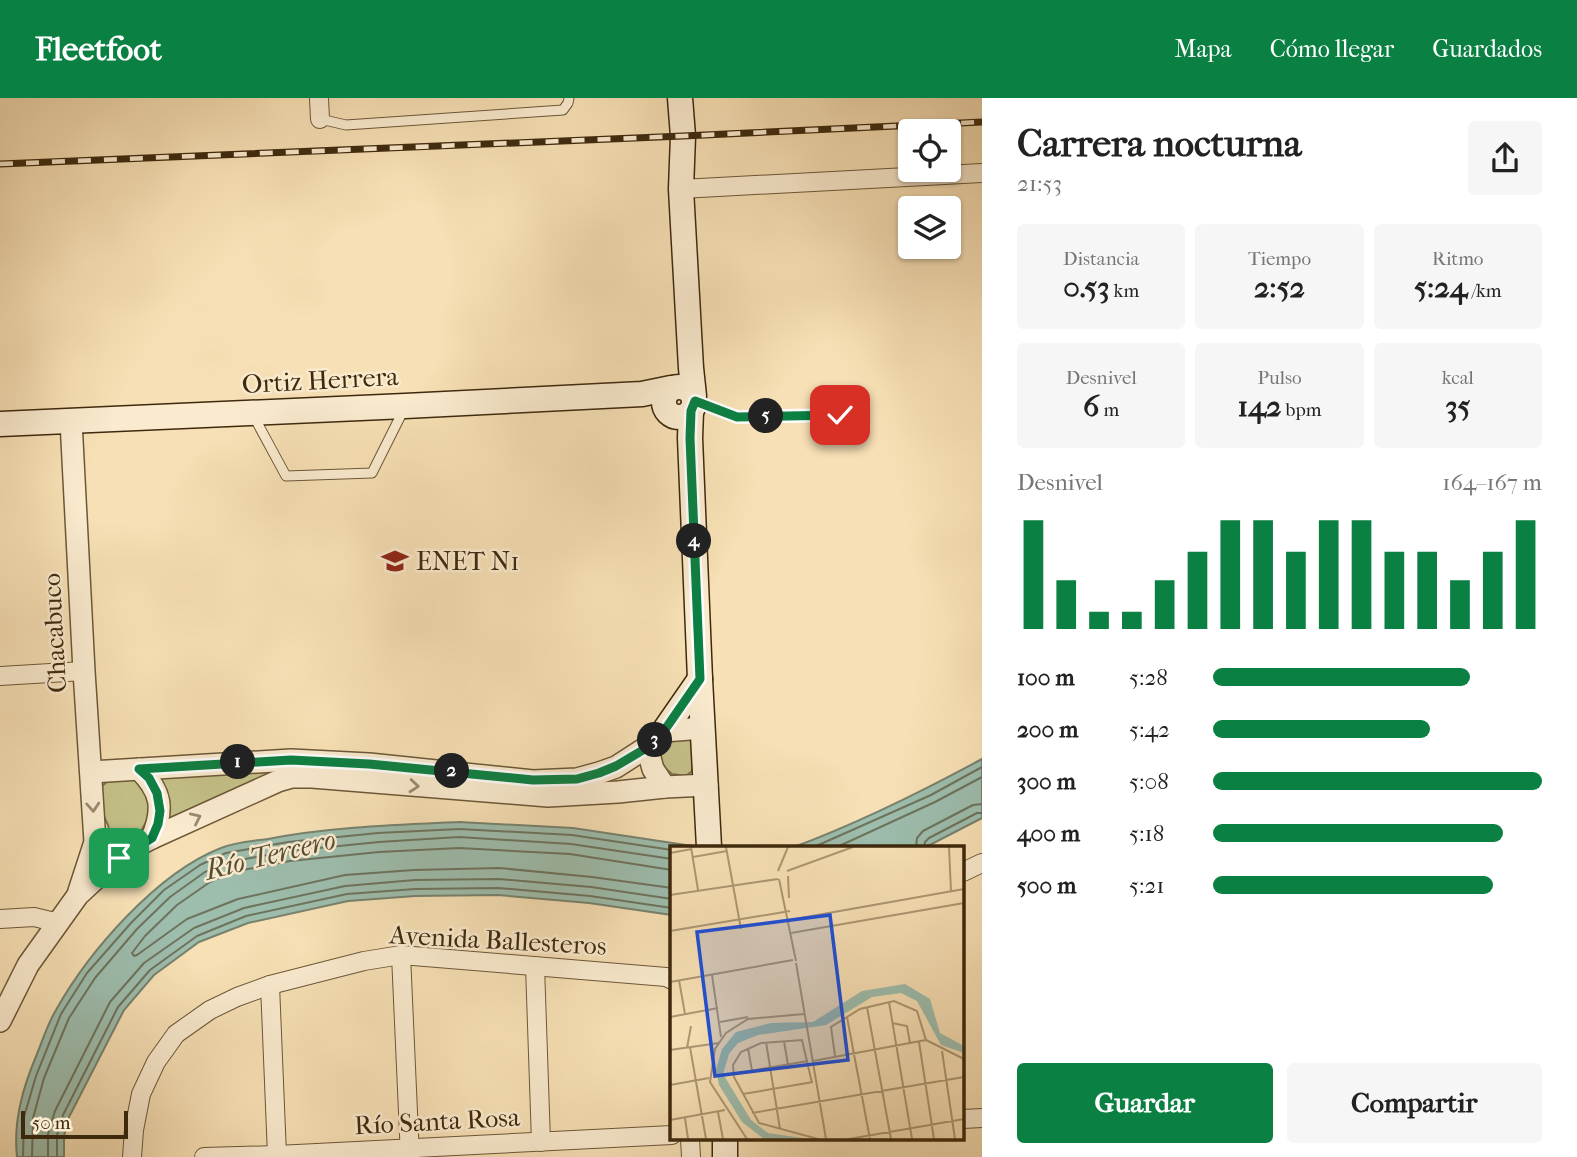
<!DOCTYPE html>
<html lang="es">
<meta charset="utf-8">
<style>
body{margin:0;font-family:"IM FELL French Canon",serif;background:#f6f6f6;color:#222;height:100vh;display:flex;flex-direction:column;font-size:26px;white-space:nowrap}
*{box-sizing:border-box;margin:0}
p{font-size:23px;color:#767676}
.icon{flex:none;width:38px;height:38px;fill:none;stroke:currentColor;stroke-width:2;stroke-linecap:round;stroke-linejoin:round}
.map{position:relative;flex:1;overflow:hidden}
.details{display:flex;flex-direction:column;background:#fff;width:595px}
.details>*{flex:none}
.buttons{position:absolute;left:898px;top:21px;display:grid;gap:14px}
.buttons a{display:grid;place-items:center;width:63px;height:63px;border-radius:7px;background:#fff;box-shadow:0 2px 5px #0004;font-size:35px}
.scale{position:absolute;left:21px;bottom:18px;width:107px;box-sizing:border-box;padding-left:7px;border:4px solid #3e290d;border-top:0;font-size:19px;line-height:24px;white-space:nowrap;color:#3e290d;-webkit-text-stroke:5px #faebcf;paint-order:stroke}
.pin{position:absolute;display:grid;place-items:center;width:60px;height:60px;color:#fff;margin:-30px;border-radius:14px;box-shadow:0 4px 10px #0006}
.km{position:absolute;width:35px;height:35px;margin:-18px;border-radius:50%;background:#222;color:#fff;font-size:19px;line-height:35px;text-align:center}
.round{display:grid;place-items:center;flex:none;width:74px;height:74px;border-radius:7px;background:#f6f6f6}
.headline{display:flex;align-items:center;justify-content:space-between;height:119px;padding:0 35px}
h1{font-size:38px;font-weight:700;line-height:52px}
.figures{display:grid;grid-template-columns:repeat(3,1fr);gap:10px;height:119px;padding:7px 35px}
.figures div{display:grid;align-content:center;border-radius:7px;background:#f6f6f6;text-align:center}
.figures b{font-size:30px;font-weight:700}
.figures small{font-size:19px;font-weight:400}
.figures p{font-size:19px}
.chart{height:196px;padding:14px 35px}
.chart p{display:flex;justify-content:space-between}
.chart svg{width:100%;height:126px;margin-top:7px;stroke:#0b8043;stroke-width:6}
.action{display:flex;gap:14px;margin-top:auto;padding:14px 35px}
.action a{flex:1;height:80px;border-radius:7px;background:#0b8043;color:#fff;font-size:28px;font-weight:700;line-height:80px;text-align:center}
.action a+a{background:#f6f6f6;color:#222}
ul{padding:0 35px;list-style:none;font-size:23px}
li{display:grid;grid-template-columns:112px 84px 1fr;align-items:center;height:52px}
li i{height:18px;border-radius:9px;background:#0b8043}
header{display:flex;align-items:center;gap:42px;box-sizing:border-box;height:98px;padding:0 35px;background:#0b8043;color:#fff}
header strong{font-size:33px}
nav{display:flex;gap:38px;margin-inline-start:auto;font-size:24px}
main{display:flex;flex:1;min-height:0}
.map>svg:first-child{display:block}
.green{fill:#c4c088;stroke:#81744a;stroke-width:2}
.water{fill:#9dbdad;stroke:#77826d;stroke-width:2}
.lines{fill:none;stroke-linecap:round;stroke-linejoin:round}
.shore{stroke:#6e735d;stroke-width:2}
.service-casing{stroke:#6c5737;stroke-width:11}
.minor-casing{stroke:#6c5737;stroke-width:20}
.tertiary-casing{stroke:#6c5737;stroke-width:24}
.secondary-casing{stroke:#3e290d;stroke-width:27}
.service{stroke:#faebcf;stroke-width:9}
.minor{stroke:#faebcf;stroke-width:18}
.tertiary{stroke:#faebcf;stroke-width:21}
.secondary{stroke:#faebcf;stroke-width:24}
.rail-casing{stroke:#3e290d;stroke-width:7}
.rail{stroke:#faebcf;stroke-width:4.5;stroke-dasharray:13;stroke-linecap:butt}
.oneway{stroke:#9c8a6e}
.route-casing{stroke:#fff;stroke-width:14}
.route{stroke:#0b8043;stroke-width:9}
.labels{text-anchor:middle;stroke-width:5;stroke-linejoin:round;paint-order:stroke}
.street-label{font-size:26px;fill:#3e290d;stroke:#faebcf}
.poi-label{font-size:26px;fill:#3e290d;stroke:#faebcf;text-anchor:start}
.water-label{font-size:28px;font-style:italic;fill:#564e35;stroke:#faebcf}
.inset-road{fill:none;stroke:#ad9772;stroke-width:2}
.view{fill:#1d4ed8;fill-opacity:0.15;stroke:#1d4ed8;stroke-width:3.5}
.inset-edge{fill:none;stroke:#3e290d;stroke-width:3.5}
</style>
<header>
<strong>Fleetfoot</strong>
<nav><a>Mapa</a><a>Cómo llegar</a><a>Guardados</a></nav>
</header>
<main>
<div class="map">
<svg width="982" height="1059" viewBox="0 0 982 1059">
<rect width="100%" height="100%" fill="#f7e0b5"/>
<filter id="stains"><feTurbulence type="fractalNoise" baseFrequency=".00286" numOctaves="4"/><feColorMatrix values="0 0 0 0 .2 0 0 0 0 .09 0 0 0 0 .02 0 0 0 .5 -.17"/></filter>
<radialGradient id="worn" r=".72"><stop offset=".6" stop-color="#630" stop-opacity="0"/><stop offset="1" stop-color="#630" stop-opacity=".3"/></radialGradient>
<g class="green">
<path d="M691,638l2,27 -1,8 -6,5 -14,-2 -13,-11 -1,-13 7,-12z"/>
<path d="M278,670v6l-112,47 -7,-46z"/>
<path d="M112,680l21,1 10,8 9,16 -4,16 -7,12 -29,11 -4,-17 -6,-13v-26z"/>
</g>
<g class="water">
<path d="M982,661v59l-56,29h-132c65,-24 127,-55 188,-88z"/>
<path d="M459,724l114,6 126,19h-27v68l-83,-12 -91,-8 -83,1 -67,5 -100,22 -49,19 -45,33 -30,35 -55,107 -5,19v21h-47c-4,-36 6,-70 20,-103 6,-15 11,-31 19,-44 33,-59 101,-137 165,-162 14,-6 31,-7 47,-9 62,-12 127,-14 191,-17z"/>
</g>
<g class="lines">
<g class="shore">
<path d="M814,749l117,-52 51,-28"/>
<path d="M837,749l98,-45 47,-25"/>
<path d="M916,749l1,-9 6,-7 50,-26 9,-1"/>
<path d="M924,749l1,-5 4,-4 48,-25h5"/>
<path d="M672,772l-102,-16 -111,-6 -80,4 -89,9 -58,11 -22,10 -33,23 -32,31 -13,17 2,3 3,-1 50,-36 51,-20 107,-24 69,-5 85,-2 93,9 80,11"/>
<path d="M23,1059l1,-40 12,-41 25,-62 26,-41 44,-50 33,-33 36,-25 26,-12 62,-11 90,-9 81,-4 113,6 100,15"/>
<path d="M32,1059l1,-39 11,-40 25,-60 26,-40 42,-49 33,-32 35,-25 24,-10 60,-11 90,-9 80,-5 112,7 101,15"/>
<path d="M48,1059v-23l7,-23 55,-109 34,-39 50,-35 50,-20 101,-22 70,-6 84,-1 92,8 81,12"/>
<path d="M57,1059v-22l6,-20 55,-108 32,-37 47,-34 49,-20 101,-22 68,-5 83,-1 92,8 82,12"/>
</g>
<defs>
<g id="service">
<path d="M320,21l26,6 217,-15 5,-7 1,-5"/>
<path d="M694,303l43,16 103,-2"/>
<path d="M253,317l33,61 86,-3 32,-64"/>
</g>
<g id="minor">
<path d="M319,0l1,21"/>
<path d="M681,91l301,-16"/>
<path d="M0,578l84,-5"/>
<path d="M963,774l19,-9"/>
<path d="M0,821l34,-2 25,6"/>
<path d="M401,857l9,202"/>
<path d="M535,868l6,176"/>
<path d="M270,887l7,170"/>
<path d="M963,1021l19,-1"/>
<path d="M690,1040l1,19"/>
<path d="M132,1059l2,-27 7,-36 15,-32 20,-28 34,-24 27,-13 33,-12 94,-24 37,-6 265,22 6,3"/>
<path d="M204,1059l73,-2 395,-20"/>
</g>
<g id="tertiary">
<path d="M71,323l13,250 11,171 -16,49"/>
<path d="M647,649l6,22 12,18"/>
<path d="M139,671c23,23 25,40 13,69"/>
<path d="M91,674l200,-12 78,4 164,17 44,-2 22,-6 17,-6 31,-20 17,-16 39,-3"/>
<path d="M0,923l28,-56 50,-70 41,-38 14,-9 19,-10 126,-57 14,-4h20l236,19 70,-4 47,-5 42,-2"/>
</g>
<g id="secondary">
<path d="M680,0l3,38 -2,53 10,179 3,28"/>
<circle cx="679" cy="304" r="15"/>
<path d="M691,313l-1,27 10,241 9,168"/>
<path d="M0,326l405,-18 237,-12 29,-6"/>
<path d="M664,633l36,-52"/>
<path d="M725,1040v19"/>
</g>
</defs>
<use href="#service" class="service-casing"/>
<use href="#minor" class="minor-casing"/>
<use href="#tertiary" class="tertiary-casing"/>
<use href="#secondary" class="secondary-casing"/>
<use href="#service" class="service"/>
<use href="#minor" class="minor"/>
<use href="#tertiary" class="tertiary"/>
<use href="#secondary" class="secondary"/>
<defs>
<path id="rail" d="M0,66l683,-28 299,-14"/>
</defs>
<use href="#rail" class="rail-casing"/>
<use href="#rail" class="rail"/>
</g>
<defs><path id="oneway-chevron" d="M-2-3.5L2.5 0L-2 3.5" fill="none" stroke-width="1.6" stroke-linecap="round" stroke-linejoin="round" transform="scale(1.75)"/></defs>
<g class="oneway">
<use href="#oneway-chevron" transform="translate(414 688) rotate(5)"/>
<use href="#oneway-chevron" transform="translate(93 709) rotate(86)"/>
<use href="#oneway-chevron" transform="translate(196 720) rotate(-25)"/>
</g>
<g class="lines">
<defs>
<path id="route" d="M119,760l33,-20 6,-14 2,-13 -3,-18 -8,-15 -10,-9 152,-9 78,4 164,16 44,-1 22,-6 17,-7 32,-19 16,-16 36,-52 -10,-241 1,-27 4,-10 42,16 103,-2"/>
</defs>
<use href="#route" class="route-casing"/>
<use href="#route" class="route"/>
</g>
<defs>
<symbol id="school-bare" viewBox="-9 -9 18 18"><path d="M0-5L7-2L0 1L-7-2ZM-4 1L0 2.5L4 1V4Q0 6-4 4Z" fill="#8f2418" stroke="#faebcf" stroke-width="2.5" paint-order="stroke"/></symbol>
</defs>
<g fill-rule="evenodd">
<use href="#school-bare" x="376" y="444" width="38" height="38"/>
</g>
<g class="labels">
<g class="street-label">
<text transform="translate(320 282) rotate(-3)" y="9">Ortiz Herrera</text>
<text transform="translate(54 535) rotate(-93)" y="9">Chacabuco</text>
<text transform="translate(498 842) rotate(3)" y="9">Avenida Ballesteros</text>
<text transform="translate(437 1023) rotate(-3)" y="9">Río Santa Rosa</text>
</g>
<g class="poi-label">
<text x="416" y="472">ENET N1</text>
</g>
<g class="water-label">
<text transform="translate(270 756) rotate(-14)" y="10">Río Tercero</text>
</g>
</g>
<g transform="translate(670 748)">
<rect width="294" height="294" fill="#f7e0b5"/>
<path d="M235,138l25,15 10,34 24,13v7l-23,-8 -24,-44 -16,-8 -29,4 -46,28 -68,10 -20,8 -9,11 -6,20 28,46 17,13 41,6h-45l-22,-17 -23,-37 -3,-15 6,-21 14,-17 35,-9 42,-1 49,-31z" fill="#9dbdad"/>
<path class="inset-road" d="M21,1l7,43M56,1l15,82M279,1l2,44M0,7l22,-4M23,11l34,-6M108,25l10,-24M117,25l66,-24M118,30l1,22M109,33l17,82M0,49l108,-16M119,74l175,-31M0,85l120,-20M121,87l173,-30M126,117l30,176M42,129l9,62M9,134l6,34M0,136l123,-22M219,156l23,137M197,161l24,132M0,171l48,-9M177,171l23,122M50,176l28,-5M222,177l15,3 3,17M114,195l4,24M96,196l14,87M249,196l15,97M20,201l16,92M17,202l4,-22M78,202l4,23M0,204l49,-7M272,205l13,88M165,210l-4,-29 29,-18 34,-8 23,10 9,29 38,19M143,215l113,-21M62,228l76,-13M142,237l-10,-43 -41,3 -20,9 -8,13 1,12 25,46 59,16M0,239l39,-7M73,248l70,-12M48,266l5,27M82,267l212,-36M15,272l3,21M0,274l55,-10M77,293l-37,-57 5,-33 11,-16 22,-14 56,-5M179,293l115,-20"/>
<path class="view" d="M160,69l18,145 -133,16 -18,-144z"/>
<rect width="294" height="294" class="inset-edge"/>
</g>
<rect width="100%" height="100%" filter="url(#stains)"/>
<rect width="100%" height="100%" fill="url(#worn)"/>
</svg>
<div class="buttons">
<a><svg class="icon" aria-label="locate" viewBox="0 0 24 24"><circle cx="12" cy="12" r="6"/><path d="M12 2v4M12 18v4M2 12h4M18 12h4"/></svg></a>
<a><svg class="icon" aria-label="layers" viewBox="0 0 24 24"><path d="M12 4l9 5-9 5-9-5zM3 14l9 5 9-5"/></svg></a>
</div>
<div class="scale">50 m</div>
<div class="pin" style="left:119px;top:760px;background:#1e9e55"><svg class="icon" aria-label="arrive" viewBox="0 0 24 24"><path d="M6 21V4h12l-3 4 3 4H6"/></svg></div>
<div class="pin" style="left:840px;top:317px;background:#d93025"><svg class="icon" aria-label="check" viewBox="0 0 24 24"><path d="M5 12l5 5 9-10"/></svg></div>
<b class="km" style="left:238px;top:664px">1</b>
<b class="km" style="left:452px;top:673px">2</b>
<b class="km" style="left:655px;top:642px">3</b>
<b class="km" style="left:694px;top:443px">4</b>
<b class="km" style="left:766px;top:318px">5</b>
</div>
<section class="details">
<div class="headline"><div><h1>Carrera nocturna</h1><p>21:53</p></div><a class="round"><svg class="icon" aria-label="share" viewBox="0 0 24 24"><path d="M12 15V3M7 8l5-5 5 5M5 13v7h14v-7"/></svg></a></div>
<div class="figures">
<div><p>Distancia</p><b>0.53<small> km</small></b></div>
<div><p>Tiempo</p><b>2:52</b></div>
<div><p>Ritmo</p><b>5:24<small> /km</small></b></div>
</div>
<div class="figures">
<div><p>Desnivel</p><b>6<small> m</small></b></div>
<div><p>Pulso</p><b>142<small> bpm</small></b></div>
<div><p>kcal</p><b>35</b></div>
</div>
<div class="chart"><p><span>Desnivel</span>164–167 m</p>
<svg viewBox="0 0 160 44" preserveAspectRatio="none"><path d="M5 44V6M15 44V27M25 44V38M35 44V38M45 44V27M55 44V17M65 44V6M75 44V6M85 44V17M95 44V6M105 44V6M115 44V17M125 44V17M135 44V27M145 44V17M155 44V6"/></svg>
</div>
<ul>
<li><b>100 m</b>5:28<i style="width:78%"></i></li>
<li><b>200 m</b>5:42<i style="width:66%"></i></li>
<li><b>300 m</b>5:08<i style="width:100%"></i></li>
<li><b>400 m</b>5:18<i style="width:88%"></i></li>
<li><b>500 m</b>5:21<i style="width:85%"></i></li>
</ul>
<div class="action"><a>Guardar</a><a>Compartir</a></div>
</section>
</main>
